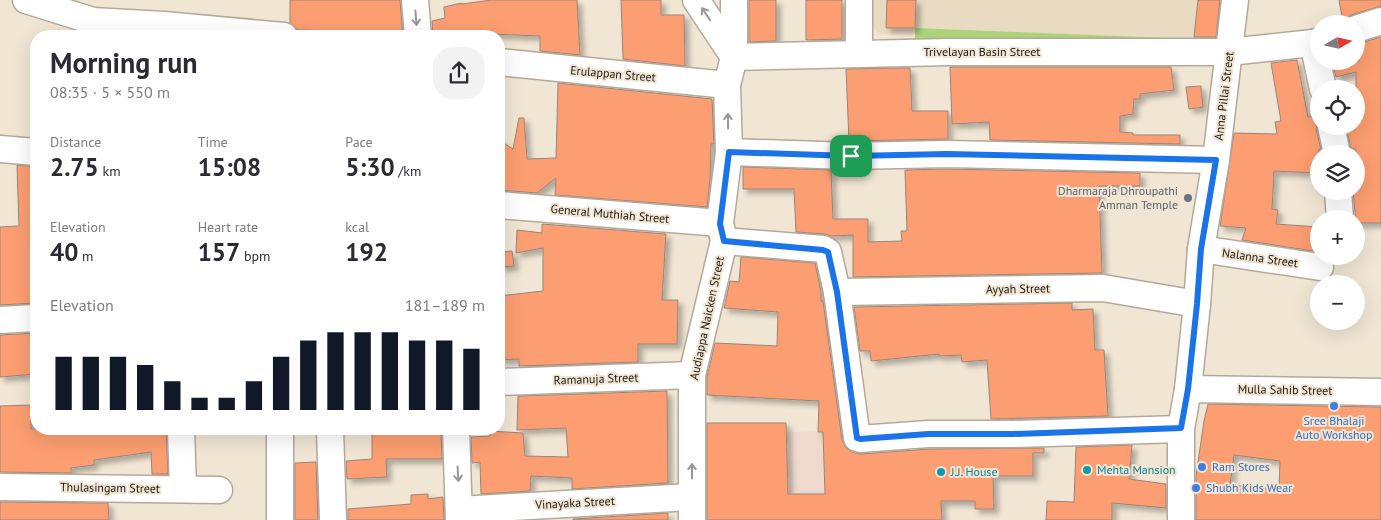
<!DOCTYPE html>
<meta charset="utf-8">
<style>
body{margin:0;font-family:"PT Sans",sans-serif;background:#f2f2f3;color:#2b2b33;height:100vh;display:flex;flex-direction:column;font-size:19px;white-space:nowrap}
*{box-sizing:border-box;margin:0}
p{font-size:16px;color:#7c7c81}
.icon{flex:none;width:28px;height:28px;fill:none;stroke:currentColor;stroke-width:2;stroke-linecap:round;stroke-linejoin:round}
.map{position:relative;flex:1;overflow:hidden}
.sheet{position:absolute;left:30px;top:30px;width:475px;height:405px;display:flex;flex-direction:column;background:#fff;border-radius:20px;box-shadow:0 5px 20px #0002}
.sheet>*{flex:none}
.needle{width:32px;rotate:81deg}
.fabs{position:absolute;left:1310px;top:15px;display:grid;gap:10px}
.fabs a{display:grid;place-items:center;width:55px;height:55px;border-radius:50%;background:#fff;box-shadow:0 5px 20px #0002;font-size:25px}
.pin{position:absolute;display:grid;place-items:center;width:42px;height:42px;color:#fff;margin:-21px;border-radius:10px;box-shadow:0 2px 8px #0006}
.round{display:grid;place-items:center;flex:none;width:52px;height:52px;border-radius:20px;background:#f2f2f3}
.overview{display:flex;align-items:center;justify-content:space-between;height:85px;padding:0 20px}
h1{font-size:28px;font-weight:800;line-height:38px}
.stats{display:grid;grid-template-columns:repeat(3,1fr);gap:8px;height:85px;padding:5px 20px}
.stats div{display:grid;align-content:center}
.stats b{font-size:25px;font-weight:800}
.stats small{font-size:14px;font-weight:400}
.stats p{font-size:14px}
.chart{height:140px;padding:10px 20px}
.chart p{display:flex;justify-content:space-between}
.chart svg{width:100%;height:90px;margin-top:5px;stroke:#111827;stroke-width:6}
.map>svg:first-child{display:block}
.built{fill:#e9dac2}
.education{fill:#eed9cc}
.green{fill:#acd37a}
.building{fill:#fc9e71;stroke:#97857c;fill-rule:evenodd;filter:url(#shadow)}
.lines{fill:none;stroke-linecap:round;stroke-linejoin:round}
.minor-casing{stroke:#b4a999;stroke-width:29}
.minor{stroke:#fff;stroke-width:26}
.oneway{stroke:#989794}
.route-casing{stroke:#fff;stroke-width:10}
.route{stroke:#1a73e8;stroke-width:6}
.worship-dot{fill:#6b7280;stroke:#f1e6d4;stroke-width:2}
.shop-dot{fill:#3f7fe0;stroke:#f1e6d4;stroke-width:2}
.culture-dot{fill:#0f9aa8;stroke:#f1e6d4;stroke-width:2}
.labels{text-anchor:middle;stroke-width:4;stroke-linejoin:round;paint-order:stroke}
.street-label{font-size:12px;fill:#1b1711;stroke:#f1e6d4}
.worship-label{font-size:12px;fill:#5b616d;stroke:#f1e6d4;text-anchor:end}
.shop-label{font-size:12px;fill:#366cbe;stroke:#f1e6d4;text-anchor:start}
.culture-label{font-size:12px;fill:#0d838f;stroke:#f1e6d4;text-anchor:start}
</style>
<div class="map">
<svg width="1381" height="520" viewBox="0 0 1381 520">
<defs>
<filter id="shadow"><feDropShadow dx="4.5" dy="4.5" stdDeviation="2.5" flood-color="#0004"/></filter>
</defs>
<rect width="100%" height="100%" fill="#f1e6d4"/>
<path class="built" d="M872,0h357l-4,42 -31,-3 -278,-11 -1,7 -37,-1 -7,-13z"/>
<path class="education" d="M846,431v23h17l1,45 -31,-5h-29l-60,10 -43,1v-38l86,-1v-34z"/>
<path class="green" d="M915,28l279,11 31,3 -21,5 -289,-8z"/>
<g class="building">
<path d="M290,0h110l3,36h-63v-5l-42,-1 -8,-7z"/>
<path d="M491,0h86l3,55 -40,-4v-15l-48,-2v2h-59l-1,-15 13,-3 -1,-11 17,-4 1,1z"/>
<path d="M621,0h40v15h23l1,51 -62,-7z"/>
<path d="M749,0h27v41l-27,1z"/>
<path d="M806,0h36v39l-36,1z"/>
<path d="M887,0h29l-1,28h-29z"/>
<path d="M1198,0h22l-4,37h-22z"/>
<path d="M1339,0h42v6l-30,9 -8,7z"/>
<path d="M1381,37v186h-25l-3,-32h3v-42h-5l-5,-23h10v-54l-20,5 -4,-16h27l-2,-17z"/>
<path d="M1297,60l11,57 11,-1 -3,13 5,20h-2v24l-45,-2 -2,38 6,1 -2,14 43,3v25l-77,-12 4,-12 -26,-2 14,-93 43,1 -2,-12 6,-1 -10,-58z"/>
<path d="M950,67h221l3,23 -34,4v5h-6l-1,15 -13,2v16l13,1v2h47v9l-190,-4 -1,-18 -37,2z"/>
<path d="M890,68h20l2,43h36v28l-99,2 -3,-72z"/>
<path d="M558,83l154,16 2,45h-3l-1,36 -3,27 -152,-12 1,-17 -19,15 -38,-3v-50l14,9 6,-31h5l3,41 29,-1z"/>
<path d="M1201,86l2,21 -14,2 -3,-22z"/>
<path d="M17,165l19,2v136l-36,2v-78l19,-1z"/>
<path d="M743,167l88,3 2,49h35v23l34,-1 -1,-10h6l-2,-61 42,-1 193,4v13h-41l3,87 -249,4v-42l-22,1 -7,-2 -28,-2 -2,-43h-51z"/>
<path d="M542,224l124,10 -4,66h16l-1,44h-39v18l-119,4v-7l-20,1v-64l44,-5v-43l-27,5 1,-23 25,3z"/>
<path d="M512,251l2,15 -15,1v-15z"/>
<path d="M741,257l74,6 6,28v10h2l19,139 4,8 6,4 9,2 68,-5 115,-1v5h-11v23h-40l1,33h-19v-8h-34l1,19h-235v-97h79l2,71h37l-2,-62h-5l1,-31 -112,-6v-18l8,-34 62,3 1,-34 -54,-4 6,-27 9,1z"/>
<path d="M1072,303v7l21,-1 2,41h9l4,66 -117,3 -4,-59 -25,2 -1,-7 -22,1v-2l-68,7 -1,-10h-10l-6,-44z"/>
<path d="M36,333v41l-36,3v-42z"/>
<path d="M667,391l1,92 -96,6v-11l-41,-2 -1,15 -49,3 -1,-32 -8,1 -1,-26 19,-1v-5l33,2 2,23 43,1 -2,-29 -49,2 1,-34z"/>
<path d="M1208,404l173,3v113h-185v-44l8,-55zM1234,455l46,6 -1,28 -49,-4z"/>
<path d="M31,405v24h135l2,45h-16l-1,-22 -57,8v5l-23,3v5l-71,-1v-66z"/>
<path d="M372,429h69l1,30h-56l1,18 -40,2 -1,-18 26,-2z"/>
<path d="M1132,445l-3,34 37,5v24l-54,-5v17h-66l1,-19 27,1 2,-55z"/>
<path d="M316,462l2,58h-23v-57z"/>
<path d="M428,494v5l15,-2 1,23h-96v-11l63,-5v-9z"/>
<path d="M0,502l108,1 1,17h-109z"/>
<path d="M668,513v7h-95v-1z"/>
</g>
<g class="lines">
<defs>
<g id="minor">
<path d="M26,0l67,21 71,4 120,11"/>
<path d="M415,0l3,36"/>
<path d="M696,0l38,57"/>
<path d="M1356,29l25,-8"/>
<path d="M1313,43l10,46"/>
<path d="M859,54v-54"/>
<path d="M734,57l215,-5h280l84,-9 6,-2"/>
<path d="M499,62l228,23"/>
<path d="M1331,126l6,28"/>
<path d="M0,149l36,3"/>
<path d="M729,152l122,4 96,-2 269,6"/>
<path d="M1338,191l2,28"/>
<path d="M499,205l221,18"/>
<path d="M724,241l99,8 5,3 9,40 20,146 3,1 68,-5h85l168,-5"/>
<path d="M1201,249l119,18"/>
<path d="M837,292l266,-4 94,16"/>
<path d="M0,320l36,-2"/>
<path d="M499,382l193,-7"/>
<path d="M1188,389l193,3"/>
<path d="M181,429l2,60"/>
<path d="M280,429v91"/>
<path d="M330,429l3,91"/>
<path d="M456,429l3,91"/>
<path d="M0,487l219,3"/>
<path d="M459,510l232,-13"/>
<path d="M692,520v-145l32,-134 -4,-18 9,-71 -2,-67 7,-28v-57"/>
<path d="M1181,520v-91l7,-40 9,-85 4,-55 15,-89 19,-160"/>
</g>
</defs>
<use href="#minor" class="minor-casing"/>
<use href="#minor" class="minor"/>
</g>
<defs><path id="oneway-shaft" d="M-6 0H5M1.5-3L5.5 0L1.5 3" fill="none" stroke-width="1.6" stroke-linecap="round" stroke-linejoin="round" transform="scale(1.25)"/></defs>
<g class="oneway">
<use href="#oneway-shaft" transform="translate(706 14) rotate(-124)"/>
<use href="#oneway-shaft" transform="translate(416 18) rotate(85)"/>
<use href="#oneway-shaft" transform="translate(728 121) rotate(-91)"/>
<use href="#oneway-shaft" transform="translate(692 471) rotate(-90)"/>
<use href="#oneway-shaft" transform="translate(458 474) rotate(87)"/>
</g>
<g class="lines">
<defs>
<path id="route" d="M729,152l122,4 96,-2 269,6 -15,89 -4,55 -9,85 -7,39 -168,6h-85l-68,5 -3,-1 -20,-146 -9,-40 -5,-2 -99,-9 -4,-17z"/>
</defs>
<use href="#route" class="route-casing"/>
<use href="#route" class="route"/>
</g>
<circle class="worship-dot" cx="1188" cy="198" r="5"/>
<g class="shop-dot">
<circle cx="1334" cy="406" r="5"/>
<circle cx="1202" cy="467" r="5"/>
<circle cx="1196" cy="488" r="5"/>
</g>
<g class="culture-dot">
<circle cx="1087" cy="470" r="5"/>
<circle cx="941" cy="472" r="5"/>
</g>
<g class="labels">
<g class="street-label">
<text x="982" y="56">Trivelayan Basin Street</text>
<text transform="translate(613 74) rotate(5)" y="4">Erulappan Street</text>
<text transform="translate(1224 96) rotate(-83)" y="4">Anna Pillai Street</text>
<text transform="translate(610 214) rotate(5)" y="4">General Muthiah Street</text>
<text transform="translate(1260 258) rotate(8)" y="4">Nalanna Street</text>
<text transform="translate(1018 289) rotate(-1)" y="4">Ayyah Street</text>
<text transform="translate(707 318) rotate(-78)" y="4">Audiappa Naicken Street</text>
<text transform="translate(596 379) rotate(-2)" y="4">Ramanuja Street</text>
<text transform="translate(1285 390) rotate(1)" y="4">Mulla Sahib Street</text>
<text transform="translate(110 488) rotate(1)" y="4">Thulasingam Street</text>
<text transform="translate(575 503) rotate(-3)" y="4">Vinayaka Street</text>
</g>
<g class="worship-label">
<text x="1178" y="195">Dharmaraja Dhroupathi<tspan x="1178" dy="14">Amman Temple</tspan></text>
</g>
<g class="shop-label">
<text x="1334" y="425" text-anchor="middle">Sree Bhalaji<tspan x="1334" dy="14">Auto Workshop</tspan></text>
<text x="1212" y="471">Ram Stores</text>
<text x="1206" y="492">Shubh Kids Wear</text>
</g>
<g class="culture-label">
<text x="1097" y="474">Mehta Mansion</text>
<text x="951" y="476">J.J. House</text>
</g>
</g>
</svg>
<div class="fabs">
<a><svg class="needle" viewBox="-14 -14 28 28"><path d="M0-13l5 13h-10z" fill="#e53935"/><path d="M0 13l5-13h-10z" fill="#7c7c81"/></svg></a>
<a><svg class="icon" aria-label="locate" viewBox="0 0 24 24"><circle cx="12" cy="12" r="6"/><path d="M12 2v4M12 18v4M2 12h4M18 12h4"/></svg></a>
<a><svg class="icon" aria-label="layers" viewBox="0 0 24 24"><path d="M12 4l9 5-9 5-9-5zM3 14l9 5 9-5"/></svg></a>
<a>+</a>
<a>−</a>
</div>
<div class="pin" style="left:851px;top:156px;background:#1e9e55"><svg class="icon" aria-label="arrive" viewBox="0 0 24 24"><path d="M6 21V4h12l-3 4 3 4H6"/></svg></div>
<section class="sheet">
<div class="overview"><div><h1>Morning run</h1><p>08:35 · 5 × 550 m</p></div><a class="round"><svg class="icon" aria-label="share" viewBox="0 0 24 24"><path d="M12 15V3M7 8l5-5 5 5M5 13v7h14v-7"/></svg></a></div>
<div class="stats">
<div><p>Distance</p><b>2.75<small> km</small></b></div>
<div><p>Time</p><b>15:08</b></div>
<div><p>Pace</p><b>5:30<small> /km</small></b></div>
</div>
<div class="stats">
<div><p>Elevation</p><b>40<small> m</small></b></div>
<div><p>Heart rate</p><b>157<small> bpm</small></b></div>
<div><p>kcal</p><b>192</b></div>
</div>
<div class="chart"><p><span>Elevation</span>181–189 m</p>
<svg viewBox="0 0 160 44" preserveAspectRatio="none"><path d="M5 44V18M15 44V18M25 44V18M35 44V22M45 44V30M55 44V38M65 44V38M75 44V30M85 44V18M95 44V10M105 44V6M115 44V6M125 44V6M135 44V10M145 44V10M155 44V14"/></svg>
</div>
</section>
</div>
